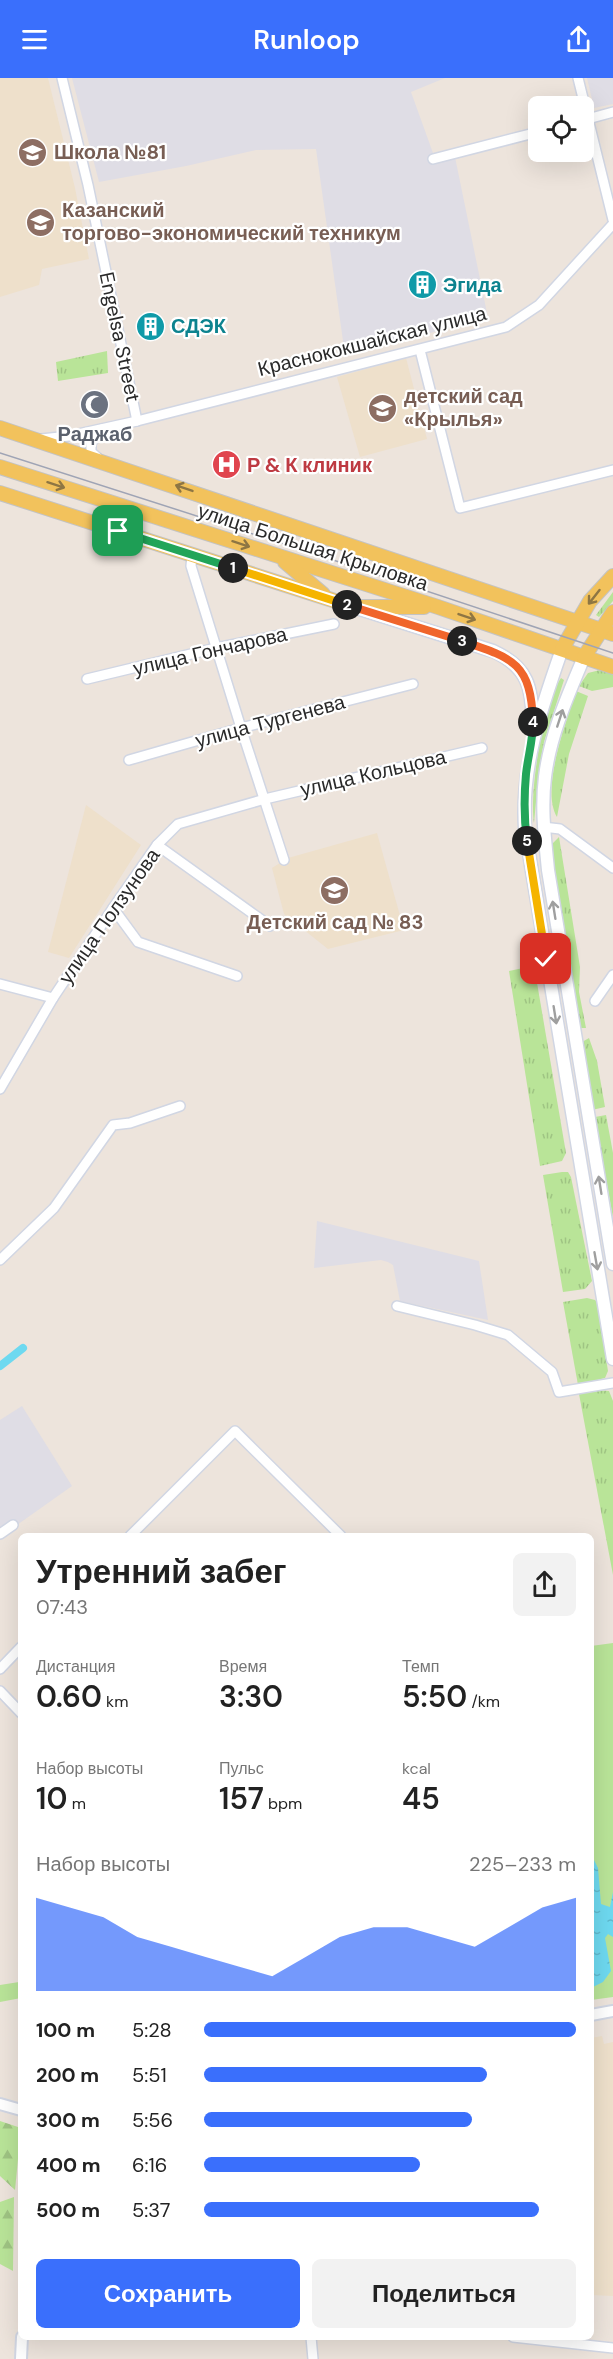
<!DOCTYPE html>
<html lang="ru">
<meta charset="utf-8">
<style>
body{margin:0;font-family:"DM Sans",sans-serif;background:#f2f2f2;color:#222;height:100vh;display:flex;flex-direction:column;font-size:22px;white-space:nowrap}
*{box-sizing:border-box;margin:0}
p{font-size:20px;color:#767676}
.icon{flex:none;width:33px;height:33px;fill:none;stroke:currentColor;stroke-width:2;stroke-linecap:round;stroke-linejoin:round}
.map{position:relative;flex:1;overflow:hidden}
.drawer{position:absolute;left:18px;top:1455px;width:576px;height:807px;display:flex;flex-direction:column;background:#fff;border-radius:9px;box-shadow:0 6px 24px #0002}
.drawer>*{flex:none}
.controls{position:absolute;left:528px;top:18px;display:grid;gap:12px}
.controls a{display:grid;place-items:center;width:66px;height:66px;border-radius:9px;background:#fff;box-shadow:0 6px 24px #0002;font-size:30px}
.pin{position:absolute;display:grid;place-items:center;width:51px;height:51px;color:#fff;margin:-26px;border-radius:12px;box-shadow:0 3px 9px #0006}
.km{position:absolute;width:30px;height:30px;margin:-15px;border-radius:50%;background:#222;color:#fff;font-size:16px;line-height:30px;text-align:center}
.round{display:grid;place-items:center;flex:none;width:63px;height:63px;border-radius:9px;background:#f2f2f2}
.overview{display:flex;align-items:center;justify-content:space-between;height:102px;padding:0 18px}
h1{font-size:33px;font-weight:600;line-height:45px}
.metrics{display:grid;grid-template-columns:repeat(3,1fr);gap:9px;height:102px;padding:6px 18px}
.metrics div{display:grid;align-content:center}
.metrics b{font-size:30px;font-weight:600}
.metrics small{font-size:16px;font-weight:400}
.metrics p{font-size:16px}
.chart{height:168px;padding:12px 18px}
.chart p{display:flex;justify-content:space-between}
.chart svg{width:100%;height:108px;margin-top:6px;fill:#3a6ffc;opacity:.7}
.action{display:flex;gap:12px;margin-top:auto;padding:12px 18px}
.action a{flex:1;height:69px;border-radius:9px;background:#3a6ffc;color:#fff;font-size:24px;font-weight:600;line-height:69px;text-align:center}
.action a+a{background:#f2f2f2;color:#222}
ul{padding:0 18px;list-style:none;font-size:20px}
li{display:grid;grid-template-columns:96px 72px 1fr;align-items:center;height:45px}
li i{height:15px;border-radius:8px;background:#3a6ffc}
header{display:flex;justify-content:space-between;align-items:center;height:78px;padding:0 18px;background:#3a6ffc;color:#fff;font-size:27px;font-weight:600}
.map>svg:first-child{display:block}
.industrial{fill:#dfdde5}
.education{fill:#eee0cb}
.grass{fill:url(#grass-tufts)}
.forest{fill:url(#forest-firs)}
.park{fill:#b9e498}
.water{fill:url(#water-ripples)}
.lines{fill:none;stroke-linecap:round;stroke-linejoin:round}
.canal{stroke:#6ed9f0;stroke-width:8}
.minor-casing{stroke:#d1d6e3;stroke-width:12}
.tertiary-casing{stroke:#d1d6e3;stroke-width:14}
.secondary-casing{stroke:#d1d6e3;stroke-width:15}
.primary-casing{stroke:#c3c3c3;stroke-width:16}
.minor{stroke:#fff;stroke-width:9}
.tertiary{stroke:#fff;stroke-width:10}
.secondary{stroke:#fff;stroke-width:12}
.primary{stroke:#f2c25c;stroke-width:14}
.tram{stroke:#9fa4b5;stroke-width:1.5}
.oneway{stroke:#8e7643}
.oneway2{stroke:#9f9f9f}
.split-1-casing{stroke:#fff;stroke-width:12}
.split-2-casing{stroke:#fff;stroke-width:12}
.split-3-casing{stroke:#fff;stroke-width:12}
.split-4-casing{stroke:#fff;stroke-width:12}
.split-5-casing{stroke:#fff;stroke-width:12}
.split-6-casing{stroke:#fff;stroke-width:12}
.split-1{stroke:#22a559;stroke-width:8}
.split-2{stroke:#f5b400;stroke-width:8}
.split-3{stroke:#f0652b;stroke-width:8}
.split-4{stroke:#f0652b;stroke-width:8}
.split-5{stroke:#22a559;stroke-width:8}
.split-6{stroke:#f5b400;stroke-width:8}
.labels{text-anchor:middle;stroke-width:4.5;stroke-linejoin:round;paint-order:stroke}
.education-label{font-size:20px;font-weight:bold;fill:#785e54;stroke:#fff;text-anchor:start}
.culture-label{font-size:20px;font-weight:bold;fill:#0d838f;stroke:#fff;text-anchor:start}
.street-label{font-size:20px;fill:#2a2a2a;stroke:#fff}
.worship-label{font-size:20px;font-weight:bold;fill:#5b616d;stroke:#fff}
.health-label{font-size:20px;font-weight:bold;fill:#be3a42;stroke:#fff;text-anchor:start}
</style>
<header><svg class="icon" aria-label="menu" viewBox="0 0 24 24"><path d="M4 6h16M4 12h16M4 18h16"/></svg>Runloop<svg class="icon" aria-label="share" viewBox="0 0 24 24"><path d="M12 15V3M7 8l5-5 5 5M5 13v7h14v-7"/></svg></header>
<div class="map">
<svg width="613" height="2281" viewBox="0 0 613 2281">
<defs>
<pattern id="grass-tufts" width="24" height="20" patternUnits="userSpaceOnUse" patternTransform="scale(1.5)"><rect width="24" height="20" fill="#b9e498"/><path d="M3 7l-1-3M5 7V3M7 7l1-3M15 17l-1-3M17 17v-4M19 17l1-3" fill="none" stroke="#9fc483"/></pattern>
<pattern id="forest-firs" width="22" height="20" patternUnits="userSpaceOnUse" patternTransform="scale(1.5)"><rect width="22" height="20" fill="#b9e498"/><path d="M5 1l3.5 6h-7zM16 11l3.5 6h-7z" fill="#9fc483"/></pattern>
<pattern id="water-ripples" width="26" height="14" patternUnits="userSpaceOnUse" patternTransform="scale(1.5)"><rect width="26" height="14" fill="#6ed9f0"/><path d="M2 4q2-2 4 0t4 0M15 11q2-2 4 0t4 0" fill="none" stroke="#5fbace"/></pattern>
</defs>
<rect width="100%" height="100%" fill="#ede4dc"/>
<g class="industrial">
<path d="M72,0h373l-34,14 22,61 22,4 33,161 -143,37 -29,-206 -60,1 -70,16 -87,16z"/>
<path d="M587,0h26v26l-19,4z"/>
<path d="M317,1143l162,40 9,59 -88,-19 -7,-36 -5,-3 -7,-2 -67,8z"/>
<path d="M22,1328l50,80 -72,51v-117z"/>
</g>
<g class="education">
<path d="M0,0h48l27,110 14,71 -47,10 -3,16 -39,12z"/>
<path d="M406,280l21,81 -67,18 -23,-80z"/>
<path d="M86,727l55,40 -72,113 -21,-6z"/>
<path d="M377,755l27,97 -76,19 -44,-35 -12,-46 16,-10z"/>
<path d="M602,1958l2,8 9,-2v254l-22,-1v-257z"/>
</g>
<g class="grass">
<path d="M107,273l1,22 -50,8 -2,-19z"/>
<path d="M613,514v9l-14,16 -3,-2z"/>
<path d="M600,592l13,3v14l-21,4 -13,-5 9,-13z"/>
<path d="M561,600l3,2 -20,62 -5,28 -5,53c-5,-31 9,-120 27,-145z"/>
<path d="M576,613l12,5 -19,58 -12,63c-17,-28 10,-97 19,-126z"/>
<path d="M559,759l21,130 -1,25 7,36h-6l-23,-133 -5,-51z"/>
<path d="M528,889h4l3,4 31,182 -4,8 -22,5 -31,-195z"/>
<path d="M589,960l8,23 8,46 -13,3 -10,-68z"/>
<path d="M606,1037l7,38v65l-18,-101z"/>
<path d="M562,1094h6l3,5 21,104 -7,8 -22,3 -20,-117z"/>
<path d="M587,1220l8,2 2,2 11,69 -3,7 -27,7 -15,-83z"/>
<path d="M595,1312l14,1 4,10v174l-34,-181z"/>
</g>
<g class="forest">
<path d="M0,2043l21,7 -6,62 -15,-14z"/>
<path d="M14,2119l-1,74 -13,-7v-62z"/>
</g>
<g class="park">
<path d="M613,1565v354l-22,3v-354z"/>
<path d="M19,1904l2,16 -21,4v-17z"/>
</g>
<path class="water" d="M591,1776l7,14 3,36 9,3 3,-15v45l-5,-3 -3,4 6,33 -8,11 -12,6z"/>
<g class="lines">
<path class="canal" d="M0,1288l23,-18"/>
<defs>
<g id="minor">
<path d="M62,0l26,107 49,236"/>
<path d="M578,0l35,142"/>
<path d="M584,42l29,-8"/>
<path d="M433,81l105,-27"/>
<path d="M420,272l40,158 153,-38"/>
<path d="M41,361l28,-3 68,-15 369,-94 33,-22 74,-81"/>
<path d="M98,380l-7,-6v-9l11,-14"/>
<path d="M192,477l-1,11 50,162 43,132"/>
<path d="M87,601l129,-31 118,-24"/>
<path d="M129,682l112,-32 172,-44"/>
<path d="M543,749l17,2 53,39"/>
<path d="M157,767l113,81"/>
<path d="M113,830l25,34 99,34"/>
<path d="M0,906l53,14"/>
<path d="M595,923l18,-26"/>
<path d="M0,1011l53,-91 60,-90 44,-63 21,-21 87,-25 217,-51"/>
<path d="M0,1182l54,-52 59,-83 17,-2 50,-17"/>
<path d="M397,1228l78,19 33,10 44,37 7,20 54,-9"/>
<path d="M0,1456l13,-9"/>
<path d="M130,1458l105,-105 106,105"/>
<path d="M0,1591l21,-22"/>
<path d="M0,1613l21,22"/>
<path d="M311,2259l2,22"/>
<path d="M513,2259l100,11"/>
</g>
<g id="tertiary">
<path d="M591,1937l22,-4"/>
<path d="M0,2026l21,6"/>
<path d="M21,2281l1,-22"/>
</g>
<g id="secondary">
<path d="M360,531l133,42c35,16 39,36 40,72"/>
<path d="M562,571c-21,60 -41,116 -37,180l88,530"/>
<path d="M584,579c-16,38 -34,78 -39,120 -4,31 0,62 3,93l65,394"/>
</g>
<g id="primary">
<path d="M0,350l613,206"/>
<path d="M0,389l438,140 175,60"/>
<path d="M0,415l354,114h70"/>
<path d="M285,484l38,32"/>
<path d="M562,571l28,-48 23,-25"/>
<path d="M584,579l29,-45"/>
</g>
</defs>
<use href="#minor" class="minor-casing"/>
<use href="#tertiary" class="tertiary-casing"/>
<use href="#secondary" class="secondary-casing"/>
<use href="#primary" class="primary-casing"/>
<use href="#minor" class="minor"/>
<use href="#tertiary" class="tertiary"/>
<use href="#secondary" class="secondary"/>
<use href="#primary" class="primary"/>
<path class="tram" d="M0,375l300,96 313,104"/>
</g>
<defs><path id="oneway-shaft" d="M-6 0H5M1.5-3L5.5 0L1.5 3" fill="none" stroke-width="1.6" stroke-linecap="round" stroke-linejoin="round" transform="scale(1.5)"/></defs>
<g class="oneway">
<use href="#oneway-shaft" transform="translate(56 407) rotate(18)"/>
<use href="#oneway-shaft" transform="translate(184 410) rotate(-161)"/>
<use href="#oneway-shaft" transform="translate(241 466) rotate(18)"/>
<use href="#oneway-shaft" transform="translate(594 519) rotate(128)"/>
<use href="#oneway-shaft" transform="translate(467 539) rotate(19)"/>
</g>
<g class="oneway2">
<use href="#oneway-shaft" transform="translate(560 640) rotate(-72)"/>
<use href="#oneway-shaft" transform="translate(554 832) rotate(-99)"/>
<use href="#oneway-shaft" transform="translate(555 937) rotate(81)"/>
<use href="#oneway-shaft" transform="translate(600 1107) rotate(-99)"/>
<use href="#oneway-shaft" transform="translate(596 1183) rotate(80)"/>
</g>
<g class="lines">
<defs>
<path id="split-1" d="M118,453l115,37"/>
<path id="split-2" d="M233,490l114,37"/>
<path id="split-3" d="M347,527l115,36"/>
<path id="split-4" d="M462,563c51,17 69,22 71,81"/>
<path id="split-5" d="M527,763c-3,-22 -3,-45 -1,-67 2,-18 7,-34 7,-52"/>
<path id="split-6" d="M527,763l19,118"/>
</defs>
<use href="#split-1" class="split-1-casing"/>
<use href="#split-2" class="split-2-casing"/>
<use href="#split-3" class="split-3-casing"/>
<use href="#split-4" class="split-4-casing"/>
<use href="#split-5" class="split-5-casing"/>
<use href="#split-6" class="split-6-casing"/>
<use href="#split-1" class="split-1"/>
<use href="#split-2" class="split-2"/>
<use href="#split-3" class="split-3"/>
<use href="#split-4" class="split-4"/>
<use href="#split-5" class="split-5"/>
<use href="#split-6" class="split-6"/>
</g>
<defs>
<symbol id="school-disc" viewBox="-11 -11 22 22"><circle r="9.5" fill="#8d6e63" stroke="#fff"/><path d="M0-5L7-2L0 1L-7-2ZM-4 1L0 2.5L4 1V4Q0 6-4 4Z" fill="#fff"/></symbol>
<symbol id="university-disc" viewBox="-11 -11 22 22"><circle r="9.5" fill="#8d6e63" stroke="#fff"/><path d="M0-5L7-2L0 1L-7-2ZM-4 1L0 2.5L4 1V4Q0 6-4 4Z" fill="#fff"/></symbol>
<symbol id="building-disc" viewBox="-11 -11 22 22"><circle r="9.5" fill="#0f9aa8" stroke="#fff"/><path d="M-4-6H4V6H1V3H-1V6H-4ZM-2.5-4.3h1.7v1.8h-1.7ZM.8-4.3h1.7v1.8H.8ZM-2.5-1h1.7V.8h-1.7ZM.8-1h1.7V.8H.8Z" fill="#fff"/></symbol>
<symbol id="mosque-disc" viewBox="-11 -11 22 22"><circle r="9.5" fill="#6b7280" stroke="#fff"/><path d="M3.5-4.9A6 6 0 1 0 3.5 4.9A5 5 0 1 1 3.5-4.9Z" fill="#fff"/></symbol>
<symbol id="hospital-disc" viewBox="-11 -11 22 22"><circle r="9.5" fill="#e0444e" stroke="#fff"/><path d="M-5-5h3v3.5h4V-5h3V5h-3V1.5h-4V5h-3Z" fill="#fff"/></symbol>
</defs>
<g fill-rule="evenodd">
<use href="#school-disc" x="16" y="58" width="33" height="33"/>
<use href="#university-disc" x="24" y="128" width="33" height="33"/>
<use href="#building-disc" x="406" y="190" width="33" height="33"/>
<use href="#building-disc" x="134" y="232" width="33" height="33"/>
<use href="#mosque-disc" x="78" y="310" width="33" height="33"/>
<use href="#school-disc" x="366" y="314" width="33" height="33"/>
<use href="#hospital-disc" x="210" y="370" width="33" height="33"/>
<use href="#school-disc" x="318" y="796" width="33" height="33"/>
</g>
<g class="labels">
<g class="education-label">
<text x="54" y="81">Школа №81</text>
<text x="62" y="139">Казанский<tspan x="62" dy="23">торгово-экономический техникум</tspan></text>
<text x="404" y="325">детский сад<tspan x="404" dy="23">«Крылья»</tspan></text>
<text x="335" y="851" text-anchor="middle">Детский сад № 83</text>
</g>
<g class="culture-label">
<text x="443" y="214">Эгида</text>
<text x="171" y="255">СДЭК</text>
</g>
<g class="street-label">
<text transform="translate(120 259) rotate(78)" y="7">Engelsa Street</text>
<text transform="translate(372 263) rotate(-14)" y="7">Краснококшайская улица</text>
<text transform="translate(313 469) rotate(18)" y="7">улица Большая Крыловка</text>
<text transform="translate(210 573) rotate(-13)" y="7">улица Гончарова</text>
<text transform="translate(270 643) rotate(-15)" y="7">улица Тургенева</text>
<text transform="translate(373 695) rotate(-13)" y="7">улица Кольцова</text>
<text transform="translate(109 838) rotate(-55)" y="7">улица Ползунова</text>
</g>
<g class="worship-label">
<text x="95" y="363">Раджаб</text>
</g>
<g class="health-label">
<text x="247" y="394">Р &amp; К клиник</text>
</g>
</g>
</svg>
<div class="controls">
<a><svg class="icon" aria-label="locate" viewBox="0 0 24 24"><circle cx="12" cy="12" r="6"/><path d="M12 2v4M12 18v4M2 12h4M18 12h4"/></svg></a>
</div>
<div class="pin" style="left:118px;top:453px;background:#1e9e55"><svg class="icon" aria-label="arrive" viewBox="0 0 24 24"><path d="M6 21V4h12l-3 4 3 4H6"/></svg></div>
<div class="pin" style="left:546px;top:881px;background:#d93025"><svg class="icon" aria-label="check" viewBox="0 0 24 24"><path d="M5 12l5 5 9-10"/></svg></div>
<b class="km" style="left:233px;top:490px">1</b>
<b class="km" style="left:347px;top:527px">2</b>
<b class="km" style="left:462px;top:563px">3</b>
<b class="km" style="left:533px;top:644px">4</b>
<b class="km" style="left:527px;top:763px">5</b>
<section class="drawer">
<div class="overview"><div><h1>Утренний забег</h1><p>07:43</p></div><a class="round"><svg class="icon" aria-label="share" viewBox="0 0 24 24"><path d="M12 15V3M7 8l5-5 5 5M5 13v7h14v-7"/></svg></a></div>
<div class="metrics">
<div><p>Дистанция</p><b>0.60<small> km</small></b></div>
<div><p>Время</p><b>3:30</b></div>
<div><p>Темп</p><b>5:50<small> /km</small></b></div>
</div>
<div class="metrics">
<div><p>Набор высоты</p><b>10<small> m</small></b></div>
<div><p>Пульс</p><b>157<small> bpm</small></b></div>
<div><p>kcal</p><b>45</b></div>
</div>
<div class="chart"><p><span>Набор высоты</span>225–233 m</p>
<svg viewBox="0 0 160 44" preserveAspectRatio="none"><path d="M0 44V6L10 10L20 14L30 22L40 26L50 30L60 34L70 38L80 30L90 22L100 18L110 18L120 22L130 26L140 18L150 10L160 6V44z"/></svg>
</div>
<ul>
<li><b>100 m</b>5:28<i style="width:100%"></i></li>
<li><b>200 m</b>5:51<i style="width:76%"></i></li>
<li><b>300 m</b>5:56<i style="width:72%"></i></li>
<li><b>400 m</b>6:16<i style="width:58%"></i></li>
<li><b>500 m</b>5:37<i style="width:90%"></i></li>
</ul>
<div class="action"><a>Сохранить</a><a>Поделиться</a></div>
</section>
</div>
